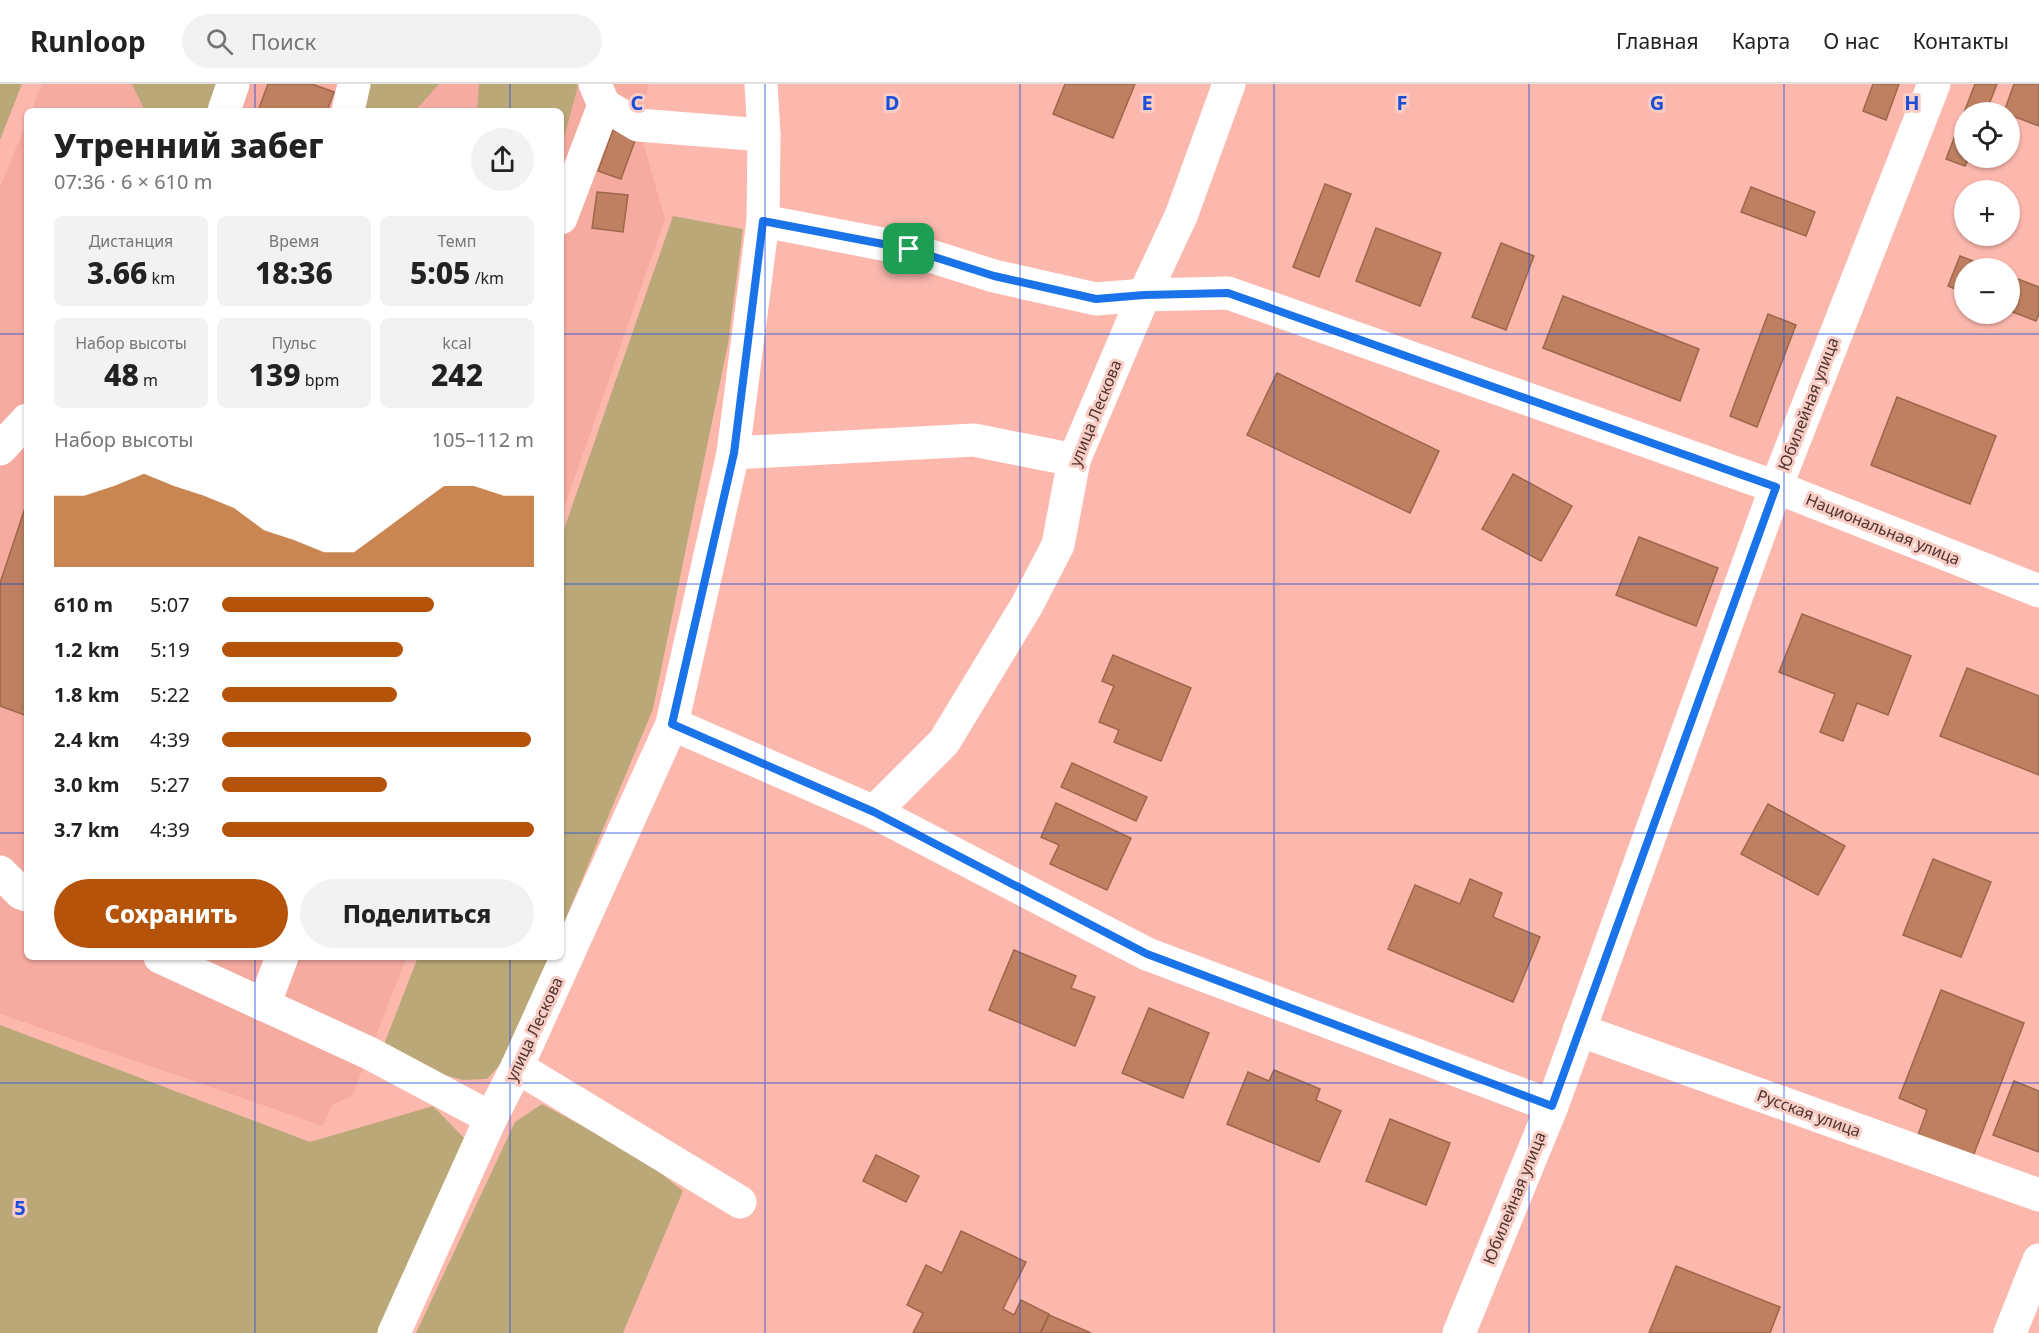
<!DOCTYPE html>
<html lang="ru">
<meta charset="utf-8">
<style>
body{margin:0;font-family:"Noto Sans",sans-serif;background:#f2f2f2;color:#222;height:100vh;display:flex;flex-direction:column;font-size:22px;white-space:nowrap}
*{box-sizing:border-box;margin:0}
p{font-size:20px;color:#767676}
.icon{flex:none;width:33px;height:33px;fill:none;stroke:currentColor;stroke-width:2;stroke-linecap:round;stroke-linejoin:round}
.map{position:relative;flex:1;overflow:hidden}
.side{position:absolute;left:24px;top:24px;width:540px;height:852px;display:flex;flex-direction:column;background:#fff;border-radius:9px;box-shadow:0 2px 4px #0004}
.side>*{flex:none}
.controls{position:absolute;left:1954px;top:18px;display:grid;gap:12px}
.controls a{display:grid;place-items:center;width:66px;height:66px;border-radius:50%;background:#fff;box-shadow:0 2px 4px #0004;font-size:30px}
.pin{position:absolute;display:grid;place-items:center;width:51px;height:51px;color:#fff;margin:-26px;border-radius:12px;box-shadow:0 3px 9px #0006}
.round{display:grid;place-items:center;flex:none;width:63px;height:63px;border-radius:32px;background:#f2f2f2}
.summary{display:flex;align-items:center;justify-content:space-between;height:102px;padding:0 30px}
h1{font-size:33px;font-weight:800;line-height:45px}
.figures{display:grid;grid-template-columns:repeat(3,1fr);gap:9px;height:102px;padding:6px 30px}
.figures div{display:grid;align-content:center;border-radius:9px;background:#f2f2f2;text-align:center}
.figures b{font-size:30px;font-weight:800}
.figures small{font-size:16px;font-weight:400}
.figures p{font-size:16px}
.chart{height:168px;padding:12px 30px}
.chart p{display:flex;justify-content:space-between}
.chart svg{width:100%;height:108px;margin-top:6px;fill:#b45309;opacity:.7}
.primary-button{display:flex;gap:12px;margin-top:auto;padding:12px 30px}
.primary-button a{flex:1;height:69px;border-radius:36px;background:#b45309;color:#fff;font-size:24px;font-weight:800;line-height:69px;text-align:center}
.primary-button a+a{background:#f2f2f2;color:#222}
ul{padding:0 30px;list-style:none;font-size:20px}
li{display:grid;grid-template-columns:96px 72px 1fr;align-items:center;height:45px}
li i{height:15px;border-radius:8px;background:#b45309}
header{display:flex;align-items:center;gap:36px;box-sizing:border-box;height:84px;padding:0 30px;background:#fff;border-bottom:2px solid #e0e0e0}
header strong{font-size:28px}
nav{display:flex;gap:33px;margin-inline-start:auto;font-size:21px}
.search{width:420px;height:54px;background:#f2f2f2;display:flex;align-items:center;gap:15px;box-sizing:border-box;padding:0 21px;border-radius:33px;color:#767676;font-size:22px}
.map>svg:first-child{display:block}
.built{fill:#f6aba0}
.green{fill:#bba878}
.building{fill:#be8060;stroke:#9d674a;stroke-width:1.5}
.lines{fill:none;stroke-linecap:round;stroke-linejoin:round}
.minor{stroke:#fff;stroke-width:33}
.route-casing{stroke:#fff;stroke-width:12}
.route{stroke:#1a73e8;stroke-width:8}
.grid{fill:none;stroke:#1d4ed8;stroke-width:1.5;stroke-opacity:0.55}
.labels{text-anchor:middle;stroke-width:6;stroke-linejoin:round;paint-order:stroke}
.street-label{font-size:16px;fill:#4e332f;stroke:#f8cdc6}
.grid-label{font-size:20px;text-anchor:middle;font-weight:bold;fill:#1d4ed8;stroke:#f8cdc6;stroke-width:6;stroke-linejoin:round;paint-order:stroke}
</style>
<header>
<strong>Runloop</strong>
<div class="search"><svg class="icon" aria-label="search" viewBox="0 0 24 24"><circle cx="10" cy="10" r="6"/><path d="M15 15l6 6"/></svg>Поиск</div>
<nav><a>Главная</a><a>Карта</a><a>О нас</a><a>Контакты</a></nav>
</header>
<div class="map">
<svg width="2039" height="1249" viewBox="0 0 2039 1249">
<rect width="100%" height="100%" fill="#fdb8ae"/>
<g class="built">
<path d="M42,0h607l-11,41 27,94 -104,298v-406h-530z"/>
<path d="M27,37v836h380l-55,139 -20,9 -9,21 -323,-112v-827z"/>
</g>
<g class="green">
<path d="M0,0h22l-22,56z"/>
<path d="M132,0h88l-9,27h-66z"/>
<path d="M362,0h77l-24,27h-71z"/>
<path d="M479,0h97l2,2 -17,63v-38h-84z"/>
<path d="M673,132l70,13 -15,115 -75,365 -92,221v-392z"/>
<path d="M418,873h132l-40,97 -23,25 -24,1 -34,-9 -46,-24z"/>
<path d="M0,941l310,117 123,-36 32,33 -86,194h-379z"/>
<path d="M542,1020l101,55 40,32 -60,142h-207l99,-211z"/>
</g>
<g class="building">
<path d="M268,0h44l22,8 -7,19h-69z"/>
<path d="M1065,0h70l-22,54 -60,-24z"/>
<path d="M1873,0h26l-13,36 -23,-9z"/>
<path d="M1975,0h22l-11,28h-21v46h4l-4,8 -19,-7z"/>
<path d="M2014,0h25v42l-29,-11v-3h-6z"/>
<path d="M613,46l23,8 -15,41 -23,-8z"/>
<path d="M1325,100l26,10 -32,83 -26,-10z"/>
<path d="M1751,103l64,25 -9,24 -65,-24z"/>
<path d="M597,108l31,3 -5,37 -31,-4z"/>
<path d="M1376,144l65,25 -21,53 -64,-25z"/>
<path d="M1501,159l33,13 -28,74 -34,-13z"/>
<path d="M1960,172l31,12h-26v25l-17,-7z"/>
<path d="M2010,192l29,11v27l-3,7 -26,-10z"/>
<path d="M1563,212l136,53 -19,52 -137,-53z"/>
<path d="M1768,230l28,11 -39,102 -27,-11z"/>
<path d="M1277,289l162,78 -29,62 -163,-78z"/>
<path d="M1897,313l99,39 -26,68 -99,-39z"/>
<path d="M1513,390l59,32 -31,55 -59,-32z"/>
<path d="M27,418v214l-27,-10v-123z"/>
<path d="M1639,453l79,31 -22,58 -80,-31z"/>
<path d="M1802,530l109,42 -23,59 -31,-12 -14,38 -23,-9 15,-38 -56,-22z"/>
<path d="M1113,571l78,33 -30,73 -47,-19 5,-12 -20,-8 15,-36 -12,-5z"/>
<path d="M1967,584l72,28v79l-99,-39z"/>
<path d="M1072,679l75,34 -11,24 -75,-34z"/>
<path d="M1056,719l75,35 -24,52 -57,-26 9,-19 -18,-8z"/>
<path d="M1768,720l77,42 -27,49 -77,-41z"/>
<path d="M1933,775l58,23 -30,75 -58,-22z"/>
<path d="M1470,795l32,14 -9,24 47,20 -27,65 -125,-53 27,-64 45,19z"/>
<path d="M1014,866l62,26 -5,12 24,9 -20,49 -86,-36z"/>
<path d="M1941,906l83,33 -52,136 -55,-21 10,-28 -28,-12z"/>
<path d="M1149,924l60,25 -26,65 -61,-25z"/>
<path d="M1274,986l46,19 -4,11 25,11 -22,51 -92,-38 21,-52 21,9z"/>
<path d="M2014,997l25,10v61l-46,-17z"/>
<path d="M1390,1035l60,24 -24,62 -60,-24z"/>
<path d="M876,1071l43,21 -13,26 -43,-21z"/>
<path d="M961,1147l65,31 -23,47 11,6 7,-15 28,14 -9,19h-127l10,-20 -16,-8 19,-40 16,8z"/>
<path d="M1676,1182l104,41 -10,26h-121z"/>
<path d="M1049,1231l42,18h-50z"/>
</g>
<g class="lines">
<g class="minor">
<path d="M595,0l9,21 34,20 126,10"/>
<path d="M224,27l9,-27"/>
<path d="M348,27l6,-27"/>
<path d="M561,134l43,-113"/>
<path d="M763,137l145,28 86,27 102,23 48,-4 84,-2 548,194 263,104"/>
<path d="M0,365l27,-29"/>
<path d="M733,369l241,-13 100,20"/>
<path d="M672,640l202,88 273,142 405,152"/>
<path d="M874,728l70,-70 83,-137 31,-60 16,-85 70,-165 37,-79 48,-132"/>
<path d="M0,788l21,21 6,2"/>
<path d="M160,873l209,96 122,65"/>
<path d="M264,921l18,-48"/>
<path d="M1579,946l460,165"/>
<path d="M517,983l223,135"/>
<path d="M394,1249l97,-215 26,-51 155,-343 61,-271 30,-232 1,-86 -3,-51"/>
<path d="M1459,1249l93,-227 224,-619 158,-403"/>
<path d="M2010,1249l29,-73"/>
</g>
</g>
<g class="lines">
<defs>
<path id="route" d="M763,137l146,28 85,27 102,23 48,-4 84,-2 548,194 -224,619 -405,-152 -273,-142 -202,-88 62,-271z"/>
</defs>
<use href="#route" class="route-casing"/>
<use href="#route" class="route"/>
</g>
<path class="grid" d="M255,0v27M510,0v27M765,0v1249M1020,0v1249M1274,0v1249M1529,0v1249M1784,0v1249M0,250h27M561,250h1478M0,500h27M561,500h1478M0,749h27M561,749h1478M255,873v376M510,873v376M0,999h2039"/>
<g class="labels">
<g class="street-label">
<text transform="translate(1808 320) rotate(-69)" y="6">Юбилейная улица</text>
<text transform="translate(1095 329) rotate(-68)" y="6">улица Лескова</text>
<text transform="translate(1883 445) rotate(22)" y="6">Национальная улица</text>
<text transform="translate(534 945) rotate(-65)" y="6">улица Лескова</text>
<text transform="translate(1809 1029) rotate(20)" y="6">Русская улица</text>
<text transform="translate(1514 1114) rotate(-68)" y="6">Юбилейная улица</text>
</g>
</g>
<g class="grid-label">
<text x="637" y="26">C</text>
<text x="892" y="26">D</text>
<text x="1147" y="26">E</text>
<text x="1402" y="26">F</text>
<text x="1657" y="26">G</text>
<text x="1912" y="26">H</text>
<text x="20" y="1131">5</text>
</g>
</svg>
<div class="controls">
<a><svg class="icon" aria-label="locate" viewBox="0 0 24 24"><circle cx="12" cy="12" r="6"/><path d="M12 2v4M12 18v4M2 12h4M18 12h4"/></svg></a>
<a>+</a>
<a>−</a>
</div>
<div class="pin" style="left:909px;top:165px;background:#1e9e55"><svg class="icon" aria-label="arrive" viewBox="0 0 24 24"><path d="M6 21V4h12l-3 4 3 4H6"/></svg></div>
<section class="side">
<div class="summary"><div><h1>Утренний забег</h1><p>07:36 · 6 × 610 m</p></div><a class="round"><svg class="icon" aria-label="share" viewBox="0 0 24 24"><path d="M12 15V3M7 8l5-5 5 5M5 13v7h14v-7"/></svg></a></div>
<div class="figures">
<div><p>Дистанция</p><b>3.66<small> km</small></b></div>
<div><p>Время</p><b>18:36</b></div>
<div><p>Темп</p><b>5:05<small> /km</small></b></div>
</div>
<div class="figures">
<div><p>Набор высоты</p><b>48<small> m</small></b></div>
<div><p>Пульс</p><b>139<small> bpm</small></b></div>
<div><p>kcal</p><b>242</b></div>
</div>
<div class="chart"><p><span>Набор высоты</span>105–112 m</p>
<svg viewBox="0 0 160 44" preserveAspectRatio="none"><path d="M0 44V15L10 15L20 11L30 6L40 11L50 15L60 20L70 29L80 33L90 38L100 38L110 29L120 20L130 11L140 11L150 15L160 15V44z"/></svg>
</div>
<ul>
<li><b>610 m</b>5:07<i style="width:68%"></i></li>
<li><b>1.2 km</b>5:19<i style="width:58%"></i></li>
<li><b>1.8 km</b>5:22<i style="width:56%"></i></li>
<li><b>2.4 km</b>4:39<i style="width:99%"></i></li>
<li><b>3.0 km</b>5:27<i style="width:53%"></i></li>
<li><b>3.7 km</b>4:39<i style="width:100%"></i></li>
</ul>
<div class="primary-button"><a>Сохранить</a><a>Поделиться</a></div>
</section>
</div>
